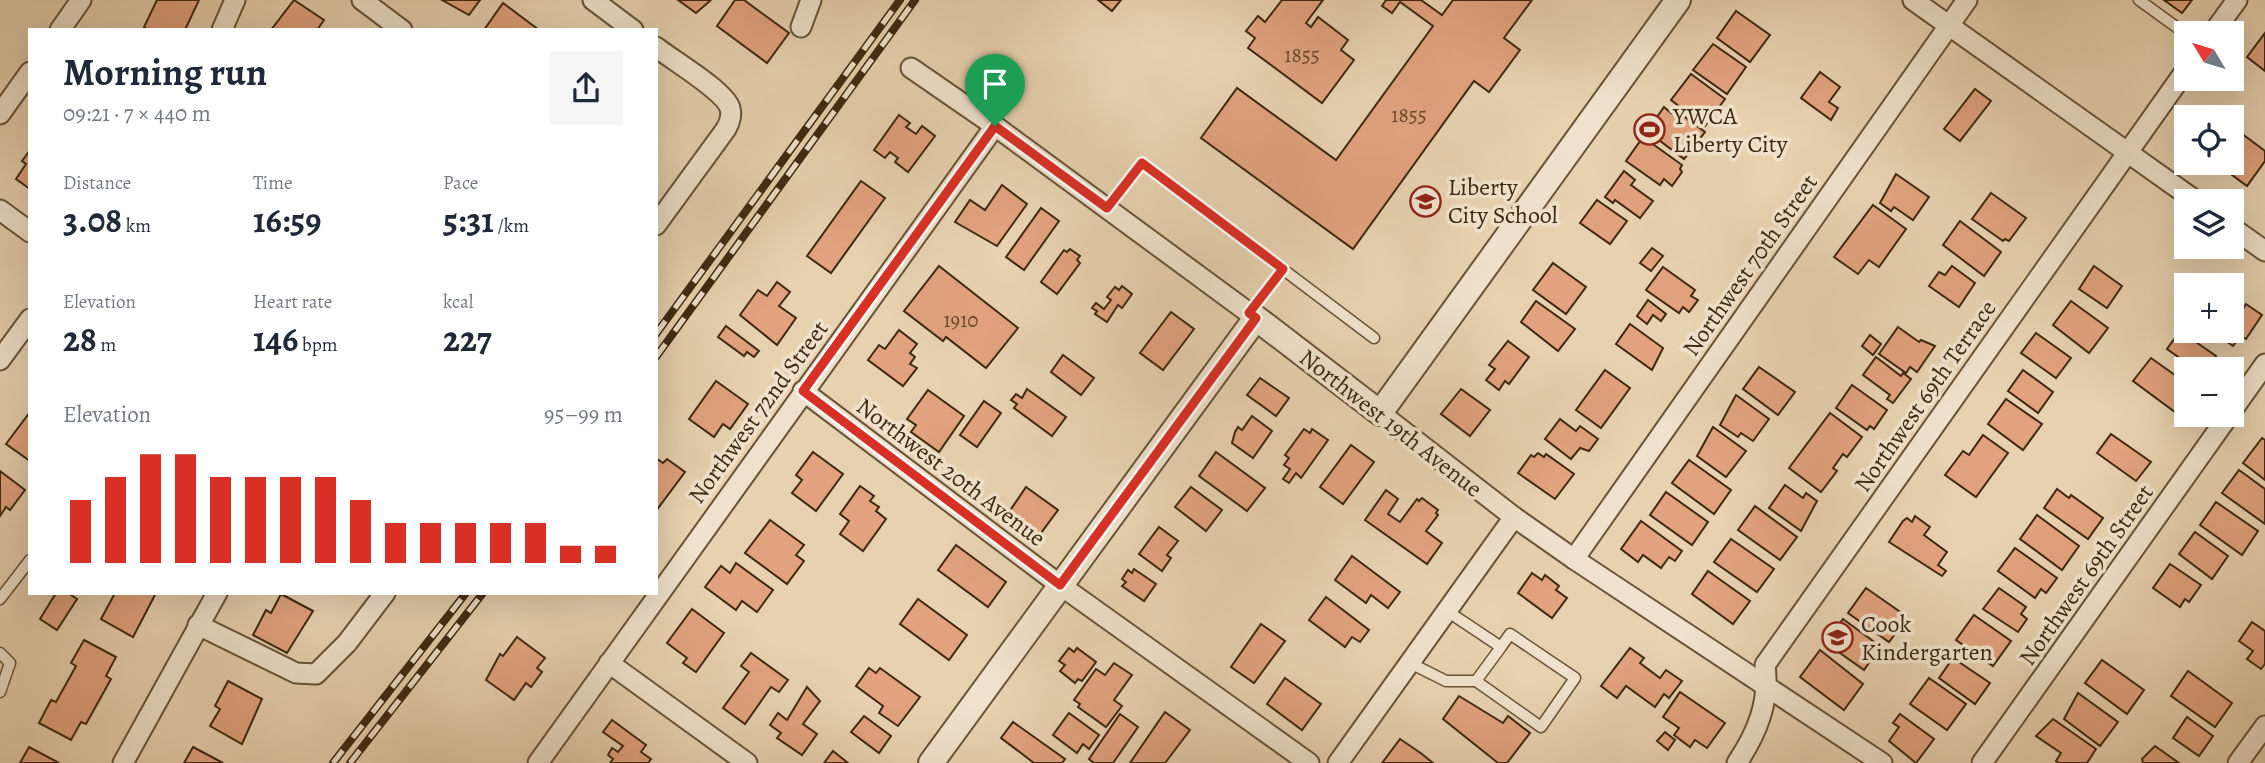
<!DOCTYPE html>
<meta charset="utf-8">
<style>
body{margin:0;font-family:Alegreya,serif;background:#f6f6f7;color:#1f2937;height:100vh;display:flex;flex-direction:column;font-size:26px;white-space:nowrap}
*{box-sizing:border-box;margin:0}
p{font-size:23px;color:#747a83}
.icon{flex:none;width:38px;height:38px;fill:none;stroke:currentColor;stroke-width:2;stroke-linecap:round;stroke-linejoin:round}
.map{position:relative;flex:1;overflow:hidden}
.drawer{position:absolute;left:28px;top:28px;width:630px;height:567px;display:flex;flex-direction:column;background:#fff;border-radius:0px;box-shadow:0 7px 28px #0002}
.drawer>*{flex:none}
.needle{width:46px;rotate:308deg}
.buttons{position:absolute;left:2174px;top:21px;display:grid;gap:14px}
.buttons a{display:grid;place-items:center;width:70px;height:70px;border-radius:0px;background:#fff;box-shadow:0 7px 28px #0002;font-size:35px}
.pin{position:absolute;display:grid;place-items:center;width:60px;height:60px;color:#fff;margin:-72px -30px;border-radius:50% 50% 50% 0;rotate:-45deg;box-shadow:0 0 7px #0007}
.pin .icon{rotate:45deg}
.round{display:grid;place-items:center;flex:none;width:74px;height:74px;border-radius:0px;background:#f6f6f7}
.summary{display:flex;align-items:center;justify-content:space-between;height:119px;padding:0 35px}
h1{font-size:38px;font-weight:600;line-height:52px}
.metrics{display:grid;grid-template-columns:repeat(3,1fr);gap:10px;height:119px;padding:7px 35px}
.metrics div{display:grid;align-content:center}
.metrics b{font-size:35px;font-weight:600}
.metrics small{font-size:19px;font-weight:400}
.metrics p{font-size:19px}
.chart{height:196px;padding:14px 35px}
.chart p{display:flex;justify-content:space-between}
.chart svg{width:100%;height:126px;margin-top:7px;stroke:#d93025;stroke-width:6}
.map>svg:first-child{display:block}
.building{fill:#e1a27d;stroke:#3e2910;stroke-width:2}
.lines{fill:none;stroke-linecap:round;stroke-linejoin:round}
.service-casing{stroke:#685338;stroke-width:13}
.minor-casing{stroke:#685338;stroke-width:23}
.tertiary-casing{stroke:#685338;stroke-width:28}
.service{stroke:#efe1cb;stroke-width:10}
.minor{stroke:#efe1cb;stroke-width:19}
.tertiary{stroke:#efe1cb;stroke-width:24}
.rail-casing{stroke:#3e2910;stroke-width:8}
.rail{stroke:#efe1cb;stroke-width:5;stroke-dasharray:16;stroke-linecap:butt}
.route-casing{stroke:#fff;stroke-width:14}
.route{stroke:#d93025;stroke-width:9}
.labels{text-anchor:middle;stroke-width:7;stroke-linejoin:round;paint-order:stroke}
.number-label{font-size:21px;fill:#67472b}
.poi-label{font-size:24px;fill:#3e2910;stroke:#efe1cb;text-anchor:start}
.street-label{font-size:24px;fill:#3e2910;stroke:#efe1cb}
</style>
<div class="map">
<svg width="2265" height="763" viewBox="0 0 2265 763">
<rect width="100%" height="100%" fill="#e7d1af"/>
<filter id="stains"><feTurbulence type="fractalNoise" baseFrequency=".00286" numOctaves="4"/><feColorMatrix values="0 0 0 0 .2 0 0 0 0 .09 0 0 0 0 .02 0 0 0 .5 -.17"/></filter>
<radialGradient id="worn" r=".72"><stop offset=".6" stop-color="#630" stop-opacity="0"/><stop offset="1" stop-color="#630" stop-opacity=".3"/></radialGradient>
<g class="building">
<path d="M157,0h42l-14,30h-36l-5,-3z"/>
<path d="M294,0l30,20 -7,10h-46z"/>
<path d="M442,0h38l-11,15z"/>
<path d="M678,0h33l-15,13z"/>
<path d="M735,0h9l45,33 -22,30 -50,-37z"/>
<path d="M1098,0h23l-9,11z"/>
<path d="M1282,0h41l-17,23 5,4 7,-10 30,23 -7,10 13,10 -32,43 -74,-55 7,-10 -9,-7 12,-15 7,6z"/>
<path d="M1386,0h35l21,15 11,-15h79l-28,38 16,12 -31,42 -15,-11 -121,168 -152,-111 36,-50 99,72 97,-134 -33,-24 -8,11 -10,-7z"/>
<path d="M2164,0h28l-10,13z"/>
<path d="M503,3l36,27h-55z"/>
<path d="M1736,11l34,24 -20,27 -33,-24z"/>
<path d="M2265,33v38l-18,-14z"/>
<path d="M1713,44l33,23 -19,27 -34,-24z"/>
<path d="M1820,72l20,15 -11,15 9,6 -7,12 -30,-22z"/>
<path d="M1691,74l34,25 -20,27 -34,-26z"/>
<path d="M1975,89l16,12 -31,40 -16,-12z"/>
<path d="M1664,107l7,6 3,-4 31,23 -21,27 -29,-22 3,-4 -8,-6z"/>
<path d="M899,115l11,8 -4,4 10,7 6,-8 13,10 -27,36 -13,-10 3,-4 -8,-6 -5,6 -11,-8z"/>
<path d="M2237,130l28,21v10l-18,25 -31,-23h15v-25z"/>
<path d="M1643,137l39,28 -2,4 2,3 -10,14 -8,-7 -4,6 -34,-24z"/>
<path d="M30,150v39l-14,-10 10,-15 -4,-3z"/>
<path d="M1624,171l11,9 -4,5 22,16 -13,17 -25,-18 -2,3 -8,-6z"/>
<path d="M1896,174l33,23 -16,23 -19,-13 -3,4 -11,-8z"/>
<path d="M861,181l24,17 -54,75 -24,-17z"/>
<path d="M1002,185l25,19 -30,42 -42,-24 15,-22 15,10z"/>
<path d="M1991,193l35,25 -17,23 -4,-2 -2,2 -31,-22z"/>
<path d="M1597,200l30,21 -17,23 -30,-21z"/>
<path d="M1873,205l33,24 -27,38 -10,-7 -11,14 -24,-17z"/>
<path d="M1041,208l18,13 -35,49 -18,-13z"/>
<path d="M1960,221l41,31 -17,24 -41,-31z"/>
<path d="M1652,248l11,8 -12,15 -11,-8z"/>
<path d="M1070,249l10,7 -3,4 3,3 -23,31 -16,-12 23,-32 3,2z"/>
<path d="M1553,263l33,24 -20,27 -33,-24z"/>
<path d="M939,266l79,62 -32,40 -40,-31 -3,4 -39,-30z"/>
<path d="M1952,266l23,17 -16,24 -30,-21 10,-14 6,3z"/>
<path d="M2094,266l28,20 -15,22 -28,-19z"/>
<path d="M1663,267l32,23 -4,6 7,4 -9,12 -6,-5 -4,6 -33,-23z"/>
<path d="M777,282l13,10 -11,14 17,12 -19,27 -37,-30 18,-25 9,6z"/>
<path d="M1122,286l10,8 -10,14 -4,-3 -11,17 -12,-8 2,-3 -5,-3 4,-5 8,6 7,-9 -4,-3 8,-10 4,3z"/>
<path d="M1648,300l18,14 -5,7 -8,-6 -6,9 -10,-8z"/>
<path d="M1536,301l39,28 -17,22 -37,-29z"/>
<path d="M2071,301l37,27 -19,25 -36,-28z"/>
<path d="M2246,304l16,11 -16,24 -5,-3 -8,10 -9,-6z"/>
<path d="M1171,312l23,17 -31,41 -23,-17z"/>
<path d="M1630,324l33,24 -11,22 -36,-26z"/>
<path d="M726,326l33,25 -5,6 -7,-5 -3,4 -26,-19z"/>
<path d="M1898,327l21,15 2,-2 14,6 -18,26 -7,-5 -4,6 -27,-19z"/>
<path d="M899,330l18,14 -7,9 5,4 -5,7 7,4 -14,18 -35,-26 11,-15 6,4z"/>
<path d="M2180,331l36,25 -10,13h-11l-28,-20z"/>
<path d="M2036,333l35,25 -15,20 -35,-25z"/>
<path d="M1870,335l11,9 -8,11 -11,-9z"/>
<path d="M1508,341l21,16 -20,27 -4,-3 -6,9 -13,-10 9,-11 -6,-4z"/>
<path d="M1063,355l31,23 -13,17 -30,-23z"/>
<path d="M1876,357l25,19 2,-3 8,6 -18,24 -6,-4 3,-4 -27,-20z"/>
<path d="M2151,358l35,25v15l-11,14 -42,-31z"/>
<path d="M1759,367l36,25 -17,23 -35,-26z"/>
<path d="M1605,370l25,18 -29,40 -25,-18z"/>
<path d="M2023,370l30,22 -15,21 -30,-22z"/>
<path d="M1260,378l29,20 -13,18 -29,-21z"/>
<path d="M716,381l32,23 -18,25 -7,-5 -9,13 -25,-18z"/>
<path d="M1852,385l35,25 -13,19 -4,-3 -3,4 -31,-22z"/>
<path d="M1027,389l39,28 -14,19 -38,-28 3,-4 -6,-4 5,-6 6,4z"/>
<path d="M1461,389l29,21 -20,26 -29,-22z"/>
<path d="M928,390l36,26 -25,36 -28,-20 5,-7 -9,-6z"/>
<path d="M1736,395l33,24 -16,22 -12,-8 -3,4 -18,-12z"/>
<path d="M2006,399l36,25 -19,26 -35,-26z"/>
<path d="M984,401l17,12 -24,34 -17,-12z"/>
<path d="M30,412v49l-24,-17z"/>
<path d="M1830,413l32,24 -15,20 -4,-3 -10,14 4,3 -16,21 -32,-24z"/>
<path d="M1252,416l20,15 -19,27 -21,-15 3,-11 3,-5 4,3z"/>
<path d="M1560,419l16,12 4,-5 18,13 -9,12 -9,-3 -9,11 -26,-20z"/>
<path d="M1713,427l33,24 -20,26 -29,-21z"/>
<path d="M1304,429l6,4 2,-4 16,11 -27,38 -5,-5 -7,10 -6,-4 7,-10 -6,-4 5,-7 -4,-3z"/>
<path d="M2111,434l40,28 -15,19 -39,-28z"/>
<path d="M1983,435l25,18 -32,44 -31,-22 18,-24 6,4z"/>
<path d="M2262,438l3,2v40l-22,-17z"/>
<path d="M1351,445l23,17 -31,42 -23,-17z"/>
<path d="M813,452l30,22 -27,37 -24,-18 10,-13 -6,-5z"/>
<path d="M1216,452l49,36 -18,23 -48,-35z"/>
<path d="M1538,453l6,4 2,-3 28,20 -19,25 -37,-26 13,-18 3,2z"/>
<path d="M656,458l7,5 4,-4 18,13 -29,39z"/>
<path d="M1689,460l42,30 -17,24 -42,-31z"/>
<path d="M2239,470l26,19v35l-43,-31z"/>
<path d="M0,471l25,19 -15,20 -4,-3 -6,9z"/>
<path d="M1785,485l18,13 3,-5 11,8 -16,30 -32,-23z"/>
<path d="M860,486l14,10 -4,5 9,6 -3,4 10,8 -23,32 -23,-17 9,-13 -9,-7z"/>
<path d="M1026,487l32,23 -20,27 -31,-22z"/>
<path d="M1191,487l31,23 -16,21 -31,-24z"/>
<path d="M2057,489l12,9 2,-3 32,23 -15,21 -44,-31z"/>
<path d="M1386,490l12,9 -10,15 12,8 17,-23 2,2 3,-3 16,12 -2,3 2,2 -12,16 16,12 -15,21 -62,-44z"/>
<path d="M1666,492l42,30 -16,23 -42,-30z"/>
<path d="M2216,502l42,29 -16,24 -42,-30z"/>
<path d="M1755,506l42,31 -17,23 -42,-30z"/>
<path d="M2037,515l42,31 -17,24 -42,-31z"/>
<path d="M1915,516l15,11 -6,8 23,17 -9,13 8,6 -4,5 -53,-34 14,-21 4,-3 5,4z"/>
<path d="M770,520l34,25 -8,10 8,6 -17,23 -42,-31z"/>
<path d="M1641,521l41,30 -7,10 -6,-4 -8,11 -18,-13 -5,7 -17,-13z"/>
<path d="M1159,527l19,14 -11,14 4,3 -9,13 -23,-17z"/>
<path d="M2195,532l33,24 -16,23 -33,-25z"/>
<path d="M1731,539l43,30 -17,23 -43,-30z"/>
<path d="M956,545l50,37 -18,25 -50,-37z"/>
<path d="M2015,548l42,30 -11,15 -5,-4 -6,9 -37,-27z"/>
<path d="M1352,556l48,36 -12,16 -17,-13 -5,8 -31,-23z"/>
<path d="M736,563l37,27 -16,22 -15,-11 -6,9 -31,-23 16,-21 9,7z"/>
<path d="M2170,564l31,21 -12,17 -4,-3 -5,8 -27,-19z"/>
<path d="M1134,569l22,15 -12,17 -22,-15 4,-4 -4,-3 6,-9 4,3z"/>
<path d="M1708,571l42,30 -17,23 -41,-30z"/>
<path d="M1532,573l10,7 3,-5 14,11 -3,4 11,8 -15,20 -34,-25z"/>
<path d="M1866,588l40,28 -9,12 -7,-3 8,5 -9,12 -41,-29z"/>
<path d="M1999,588l27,19 -5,7 6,5 -9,13 -35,-23z"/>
<path d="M56,593h12l9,6 -20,31 -17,-11z"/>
<path d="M115,593h41l-23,44 -32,-18z"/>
<path d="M281,594l32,17 -26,42 -34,-18 13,-25 5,3z"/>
<path d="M1326,597l43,33 -9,12 -8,-5 -7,10 -36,-27z"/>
<path d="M918,599l49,36 -18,25 -49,-36z"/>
<path d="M692,609l32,24 -28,39 -13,-9 4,-5 -20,-15z"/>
<path d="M1974,615l37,26 -18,25 -37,-26z"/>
<path d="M1843,619l34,25 -8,10 4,3 -9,13 -38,-27z"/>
<path d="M2252,622l13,9v33l-4,5 -14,-10 6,-8 -14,-10z"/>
<path d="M1261,624l24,17 -31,42 -23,-16z"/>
<path d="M517,637l28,21 -8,10 5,4 -11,15 -5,-4 -12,17 -28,-20 14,-26 3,2z"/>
<path d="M84,640l32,17 -10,19 5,3 -25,45 -5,-2 -10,18 -32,-17 12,-23 5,2 20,-36 -5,-3z"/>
<path d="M1069,648l5,4 3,-4 19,14 -14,19 -4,-2 -3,4 -15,-12 5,-6 -6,-4z"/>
<path d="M1630,648l14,10 -4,5 20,15 6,-8 16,11 -13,17 -5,-4 -9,13 -29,-21 -9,12 -16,-12z"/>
<path d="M1820,650l43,34 -19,26 -44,-33z"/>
<path d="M751,653l37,27 -9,12 -8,-5 -26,37 -22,-16 26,-36 -8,-6z"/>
<path d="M1953,658l37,25 -15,21 -36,-26z"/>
<path d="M2102,660l42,30 -17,24 -42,-31z"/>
<path d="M1114,663l18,12 -18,25 8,6 -16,21 -28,-20 2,-3 -6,-4 22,-31 9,6z"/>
<path d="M869,668l7,5 4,-5 40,29 -22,29 -19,-13 4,-7 -27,-20z"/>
<path d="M2188,671l44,32 -17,24 -44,-31z"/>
<path d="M1285,678l36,26 -19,26 -35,-26z"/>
<path d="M1929,678l37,26 -19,26 -37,-26z"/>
<path d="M228,681l34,18 -20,45 -32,-18 10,-17 -5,-3z"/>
<path d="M807,687l13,14 -17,23 14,10 -15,21 -25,-17 4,-5 -11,-8 8,-12 9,7z"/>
<path d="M1680,692l45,31 -18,25 -12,-8 -5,7 -16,-12 5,-7 -16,-11z"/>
<path d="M2078,693l40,29 -18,24 -36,-27z"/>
<path d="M1459,696l44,27 5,-7 22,17 -23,30h-9l-55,-44z"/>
<path d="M1165,712l25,18 -25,33h-35z"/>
<path d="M1069,713l30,22 -10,14 -6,-5 -6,9 -24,-18z"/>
<path d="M1120,714l18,13 -25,36h-19l-5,-4z"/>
<path d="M1900,714l34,25 -18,24 -27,-22 10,-14 -6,-4z"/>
<path d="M864,716l27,20 -12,17 -28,-21z"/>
<path d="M2187,717l26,19 -14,20 -26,-18z"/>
<path d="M2053,719l43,30 -9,14h-28l-3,-2 5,-8 -25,-17z"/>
<path d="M612,720l34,25 -5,7 10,7 -3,4h-38l3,-4 -5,-4 4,-7 6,4 5,-6 -20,-14z"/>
<path d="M1013,722l52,37 -3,4h-28l-33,-25z"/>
<path d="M1665,732l10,8 -7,10 -11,-9z"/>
<path d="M1400,739l22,15 11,9h-51z"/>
<path d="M2155,746l24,17h-36l-1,-4z"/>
<path d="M29,747l30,16h-39z"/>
<path d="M193,747l30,16h-39z"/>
<path d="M833,751l15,12h-24z"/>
</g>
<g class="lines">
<defs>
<g id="service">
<path d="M2139,0l47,34"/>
<path d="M1107,208l35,-45 232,175"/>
<path d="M1249,313l34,-44"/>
<path d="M0,599l30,-39"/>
<path d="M1447,611l54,36 9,-13 65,44 -34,49 -65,-46 25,-34"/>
<path d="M0,653l10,10 -10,29"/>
<path d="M1410,663l36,18h30"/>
</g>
<g id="minor">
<path d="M362,0l40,30"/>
<path d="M593,0l40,30"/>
<path d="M1913,0l283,201"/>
<path d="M801,27l10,-27"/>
<path d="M60,30l21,-30"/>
<path d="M222,30l13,-30"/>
<path d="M2213,33l24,-33"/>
<path d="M656,47c16,13 68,43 74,61 2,7 0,14 -4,21l-70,96"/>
<path d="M911,68l84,58 261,192"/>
<path d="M0,114l30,-42"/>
<path d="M0,210l30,22"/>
<path d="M2231,227l34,24"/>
<path d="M0,360l30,-41"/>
<path d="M803,391l257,194 249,178"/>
<path d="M2231,412l34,-48"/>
<path d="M1380,413l134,104 60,42 308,204"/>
<path d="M1574,559l393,-559"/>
<path d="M198,625l98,48 20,1 31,-31 38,-50"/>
<path d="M609,663l138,100"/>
<path d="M123,763l94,-170"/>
<path d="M538,763l457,-637"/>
<path d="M1338,763l176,-246"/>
<path d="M1737,763c20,-30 33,-61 28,-98l421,-595"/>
<path d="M1982,763l247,-348"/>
<path d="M2238,763l27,-37"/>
</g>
<path id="tertiary" d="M931,763l325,-445 124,95 298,-413"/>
</defs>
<use href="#service" class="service-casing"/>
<use href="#minor" class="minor-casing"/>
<use href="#tertiary" class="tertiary-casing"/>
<use href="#service" class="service"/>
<use href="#minor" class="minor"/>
<use href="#tertiary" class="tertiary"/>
<defs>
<g id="rail">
<path d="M656,334l244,-334"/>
<path d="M656,357l259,-357"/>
<path d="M333,763l133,-170"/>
<path d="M350,763l133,-170"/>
</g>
</defs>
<use href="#rail" class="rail-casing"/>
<use href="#rail" class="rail"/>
</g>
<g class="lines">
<defs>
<path id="route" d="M995,126l112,82 35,-45 141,106 -34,44 7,5 -196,267 -257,-194z"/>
</defs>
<use href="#route" class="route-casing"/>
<use href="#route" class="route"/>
</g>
<defs>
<symbol id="stadium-ring" viewBox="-11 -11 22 22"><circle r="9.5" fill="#efe1cb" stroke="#8f2418" stroke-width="1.5"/><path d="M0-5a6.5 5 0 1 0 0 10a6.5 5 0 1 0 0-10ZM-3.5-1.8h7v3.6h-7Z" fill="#8f2418"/></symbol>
<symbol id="school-ring" viewBox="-11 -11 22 22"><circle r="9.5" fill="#efe1cb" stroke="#8f2418" stroke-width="1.5"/><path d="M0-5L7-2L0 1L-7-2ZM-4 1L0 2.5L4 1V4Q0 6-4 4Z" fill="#8f2418"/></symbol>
</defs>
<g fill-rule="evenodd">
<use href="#stadium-ring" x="1632" y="112" width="35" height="35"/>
<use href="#school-ring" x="1408" y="184" width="35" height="35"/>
<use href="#school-ring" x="1820" y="620" width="35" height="35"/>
</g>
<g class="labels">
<g class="number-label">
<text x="1302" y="62">1855</text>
<text x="1409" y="122">1855</text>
<text x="961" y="327">1910</text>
</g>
<g class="poi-label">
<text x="1673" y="124">YWCA<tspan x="1673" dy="28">Liberty City</tspan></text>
<text x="1448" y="195">Liberty<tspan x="1448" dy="28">City School</tspan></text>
<text x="1861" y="632">Cook<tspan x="1861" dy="28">Kindergarten</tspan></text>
</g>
<g class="street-label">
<text transform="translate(1750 265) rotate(-55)" y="8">Northwest 70th Street</text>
<text transform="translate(1925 396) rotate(-55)" y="8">Northwest 69th Terrace</text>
<text transform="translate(758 412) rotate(-54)" y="8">Northwest 72nd Street</text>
<text transform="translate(1391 423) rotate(38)" y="8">Northwest 19th Avenue</text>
<text transform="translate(951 472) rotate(37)" y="8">Northwest 20th Avenue</text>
<text transform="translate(2086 575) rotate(-55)" y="8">Northwest 69th Street</text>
</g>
</g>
<rect width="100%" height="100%" filter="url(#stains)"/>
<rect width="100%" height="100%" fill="url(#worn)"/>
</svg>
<div class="buttons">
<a><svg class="needle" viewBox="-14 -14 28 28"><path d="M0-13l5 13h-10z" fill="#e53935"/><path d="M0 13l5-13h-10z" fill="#747a83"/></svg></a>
<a><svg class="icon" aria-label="locate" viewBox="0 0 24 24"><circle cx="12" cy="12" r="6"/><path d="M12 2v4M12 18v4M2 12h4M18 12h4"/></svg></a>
<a><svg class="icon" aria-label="layers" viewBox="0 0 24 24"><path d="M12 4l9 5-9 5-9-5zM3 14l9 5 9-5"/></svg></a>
<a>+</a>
<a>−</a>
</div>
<div class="pin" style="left:995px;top:126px;background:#1e9e55"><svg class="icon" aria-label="arrive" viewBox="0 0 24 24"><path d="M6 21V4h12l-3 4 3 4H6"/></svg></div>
<section class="drawer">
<div class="summary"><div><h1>Morning run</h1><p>09:21 · 7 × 440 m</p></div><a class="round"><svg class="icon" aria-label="share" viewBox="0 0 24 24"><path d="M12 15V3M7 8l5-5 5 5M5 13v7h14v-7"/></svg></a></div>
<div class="metrics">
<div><p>Distance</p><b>3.08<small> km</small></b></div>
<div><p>Time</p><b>16:59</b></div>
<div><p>Pace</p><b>5:31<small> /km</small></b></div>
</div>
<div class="metrics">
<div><p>Elevation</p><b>28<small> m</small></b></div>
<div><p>Heart rate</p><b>146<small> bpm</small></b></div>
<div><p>kcal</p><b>227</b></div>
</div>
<div class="chart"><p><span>Elevation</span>95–99 m</p>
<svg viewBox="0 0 160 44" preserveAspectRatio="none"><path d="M5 44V22M15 44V14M25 44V6M35 44V6M45 44V14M55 44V14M65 44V14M75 44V14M85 44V22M95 44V30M105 44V30M115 44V30M125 44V30M135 44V30M145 44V38M155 44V38"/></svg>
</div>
</section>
</div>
